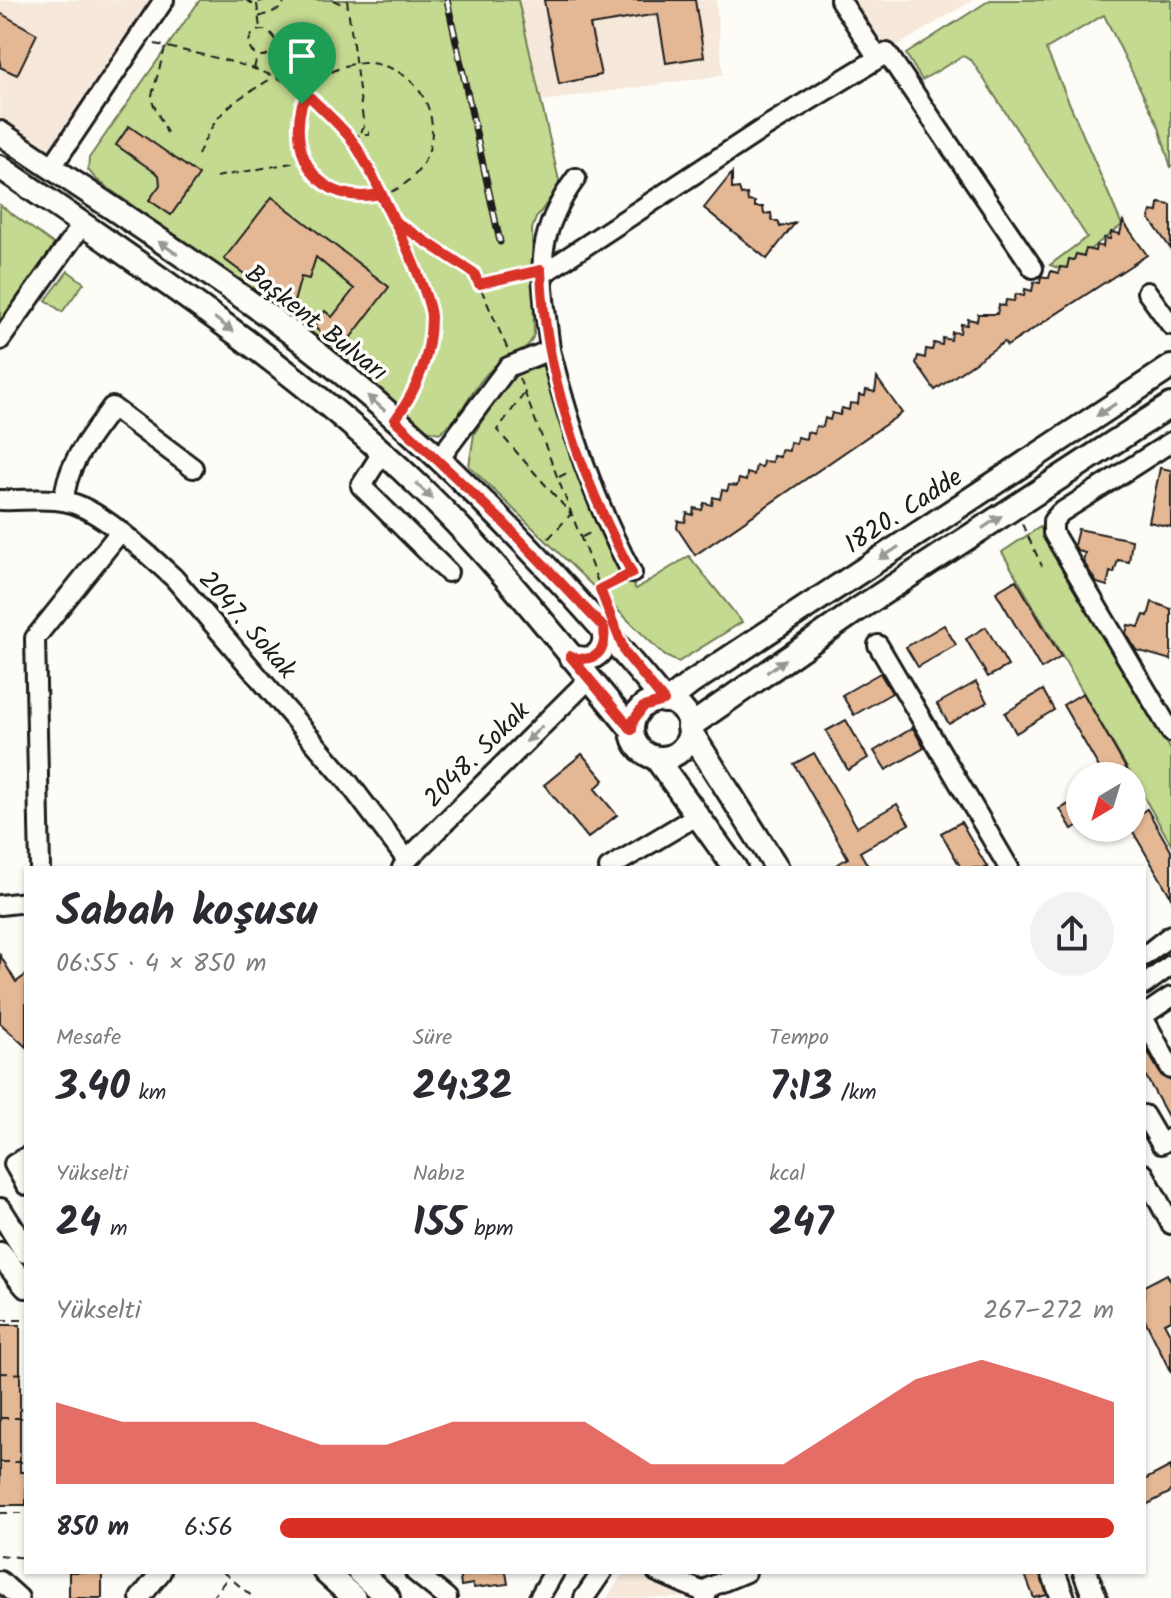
<!DOCTYPE html>
<html lang="tr">
<meta charset="utf-8">
<style>
body{margin:0;font-family:Kalam,sans-serif;background:#f2f2f3;color:#2b2b33;height:100vh;display:flex;flex-direction:column;font-size:30px;white-space:nowrap}
*{box-sizing:border-box;margin:0}
p{font-size:26px;color:#7c7c81}
.icon{flex:none;width:44px;height:44px;fill:none;stroke:currentColor;stroke-width:2;stroke-linecap:round;stroke-linejoin:round}
.map{position:relative;flex:1;overflow:hidden}
.sheet{position:absolute;left:24px;top:866px;width:1122px;height:708px;display:flex;flex-direction:column;background:#fff;border-radius:0px;box-shadow:0 2px 6px #0004}
.sheet>*{flex:none}
.needle{width:52px;rotate:218deg}
.buttons{position:absolute;left:1066px;top:762px;display:grid;gap:16px}
.buttons a{display:grid;place-items:center;width:80px;height:80px;border-radius:50%;background:#fff;box-shadow:0 2px 6px #0004;font-size:40px}
.pin{position:absolute;display:grid;place-items:center;width:68px;height:68px;color:#fff;margin:-82px -34px;border-radius:50% 50% 50% 0;rotate:-45deg;box-shadow:0 0 8px #0007}
.pin .icon{rotate:45deg}
.round{display:grid;place-items:center;flex:none;width:84px;height:84px;border-radius:42px;background:#f2f2f3}
.overview{display:flex;align-items:center;justify-content:space-between;height:136px;padding:0 32px}
h1{font-size:44px;font-weight:600;line-height:60px}
.figures{display:grid;grid-template-columns:repeat(3,1fr);gap:12px;height:136px;padding:8px 32px}
.figures div{display:grid;align-content:center}
.figures b{font-size:40px;font-weight:600}
.figures small{font-size:22px;font-weight:400}
.figures p{font-size:22px}
.chart{height:224px;padding:16px 32px}
.chart p{display:flex;justify-content:space-between}
.chart svg{width:100%;height:144px;margin-top:8px;fill:#d93025;opacity:.7}
ul{padding:0 32px;list-style:none;font-size:26px}
li{display:grid;grid-template-columns:128px 96px 1fr;align-items:center;height:60px}
li i{height:20px;border-radius:10px;background:#d93025}
.map>svg:first-child{display:block}
.built{fill:#f6e8da}
.green{fill:#c4da90;stroke:#707b56;stroke-width:2}
.building{fill:#e5b895;stroke:#1c1c1c;stroke-width:2}
.lines{fill:none;stroke-linecap:round;stroke-linejoin:round}
.minor-casing{stroke:#1c1c1c;stroke-width:24}
.major-casing{stroke:#1c1c1c;stroke-width:28}
.path{stroke:#1c1c1c;stroke-width:2;stroke-dasharray:8 6;stroke-linecap:butt}
.minor{stroke:#fdfcf7;stroke-width:18}
.major{stroke:#fdfcf7;stroke-width:22}
.rail-casing{stroke:#1c1c1c;stroke-width:7}
.rail{stroke:#fdfcf7;stroke-width:4;stroke-dasharray:12;stroke-linecap:butt}
.oneway{fill:#989794}
.route-casing{stroke:#fff;stroke-width:16}
.route{stroke:#d93025;stroke-width:10}
.labels{text-anchor:middle;stroke-width:7;stroke-linejoin:round;paint-order:stroke}
.street-label{font-size:26px;fill:#1c1c1c;stroke:#fdfcf7}
</style>
<div class="map">
<svg width="1171" height="1598" viewBox="0 0 1171 1598">
<rect width="100%" height="100%" fill="#fdfcf7"/>
<filter id="ink" filterUnits="userSpaceOnUse"><feTurbulence type="fractalNoise" baseFrequency=".0125" numOctaves="2"/><feDisplacementMap in="SourceGraphic" scale="16" xChannelSelector="R" yChannelSelector="G"/><feConvolveMatrix kernelMatrix="1 2 1 2 8 2 1 2 1" color-interpolation-filters="sRGB"/></filter>
<g filter="url(#ink)">
<g class="built">
<path d="M0,0h164l-129,192 -35,-16z"/>
<path d="M518,0h198l7,75 -181,26z"/>
<path d="M848,0h125l-91,55z"/>
<path d="M624,1572h41l24,18 -2,8h-80z"/>
</g>
<g class="green">
<path d="M200,0h318l42,185 -24,33 -4,11 2,105c-5,19 -24,19 -38,31 -23,18 -32,52 -57,68l-12,-3 -67,-57 -264,-194 -8,-9 1,-12z"/>
<path d="M990,0h181v168l-12,-41 -55,-112 -58,34 76,176 -59,45 -13,-5 37,-28 -115,-176 -9,-5 -41,24 -16,-26z"/>
<path d="M0,205l55,40 -55,80z"/>
<path d="M68,271l16,12 -22,29 -16,-12z"/>
<path d="M548,364l55,168 33,57 53,-33 53,66 -64,40 -13,-6 -196,-190 5,-32 32,-52 9,-8z"/>
<path d="M1040,527l131,223v94l-169,-292z"/>
</g>
<g class="building">
<path d="M544,0h151l9,57 -38,6 -8,-49 -68,11 11,50 -42,9z"/>
<path d="M0,13l37,21 -20,41 -17,-8z"/>
<path d="M129,126l70,49 -28,40 -22,-15 11,-15 -1,-10 -43,-30z"/>
<path d="M732,173v16l7,-1 2,7 6,-1 1,7 7,1v5h8l1,7 7,-1 1,8h6l2,6 15,-4 -28,36 -63,-51z"/>
<path d="M272,197l117,90 -48,63 -27,-23 11,-16 7,6 22,-28 -38,-32 -7,22 -8,-2 -9,32 -68,-50z"/>
<path d="M1159,203l12,2v44l-22,-31 2,-7 7,1z"/>
<path d="M1123,221l24,34 -140,91 -3,-4 -69,48 -19,-27 2,-7 7,2 1,-9 6,1 2,-7 8,2 1,-7 8,2 1,-8 8,1 1,-9 6,1 1,-6 9,2 1,-7h19l2,-9 6,1 1,-6 8,1 2,-7 8,2 1,-7 7,2 2,-9 6,1 1,-7 8,2 2,-7 8,2 1,-6 7,1 2,-9 5,1 2,-6 8,2 2,-7 9,2 1,-6 7,2 1,-9 6,1 1,-7 9,2z"/>
<path d="M877,378l25,35 -207,142 -18,-27 1,-7 7,1 2,-9 6,2 1,-7 8,2 2,-7 8,2 1,-8 7,2 2,-9 5,1 2,-6 8,1 2,-7 7,2 1,-8 7,2 2,-9 6,1 1,-6 9,1 1,-6 7,1 1,-7 8,1 1,-9 6,2 1,-7 9,2 1,-7 7,2 2,-8 7,1 2,-9 5,2 2,-7 8,2 2,-7 7,2 1,-7 8,1 1,-9 6,1 1,-6 9,2z"/>
<path d="M1160,468l11,2v57l-22,-5z"/>
<path d="M1078,529l54,11 -3,22 -11,-2 -4,13 -4,-1 -3,14 -10,-3 -14,-22 2,-8 -7,-2 -4,-6z"/>
<path d="M1016,580l45,77 -20,12 -45,-77z"/>
<path d="M1152,602l19,7v51l-35,-10 -10,-17 2,-8 11,2 5,-12 4,1z"/>
<path d="M944,625l12,20 -38,22 -12,-20z"/>
<path d="M986,627l22,39 -20,11 -22,-38z"/>
<path d="M880,673l12,20 -38,22 -12,-20z"/>
<path d="M976,682l11,20 -38,22 -12,-20z"/>
<path d="M1043,690l11,20 -38,23 -11,-20z"/>
<path d="M1083,693l44,77 -10,6h-13l-41,-71z"/>
<path d="M846,720l22,38 -20,12 -22,-39z"/>
<path d="M913,728l11,20 -38,22 -12,-19z"/>
<path d="M814,753l43,74 40,-23 12,20 -49,28 9,16h-38l17,-10 -54,-94z"/>
<path d="M582,754l22,26 -9,9 22,26 -29,23 -44,-53z"/>
<path d="M1080,798v26l-8,5 -12,-20z"/>
<path d="M1147,809l24,42v46l-39,-67v-12z"/>
<path d="M961,822l22,38 5,8h-27l-20,-35z"/>
<path d="M0,955l16,27 10,-7v72l-26,-24z"/>
<path d="M1145,1047l16,28 10,6v41l-27,-49z"/>
<path d="M1167,1274l4,8v38l-7,3 7,13v37l-27,-55v-32z"/>
<path d="M0,1325h20v147h6v33h-26z"/>
<path d="M1171,1466v26l-27,14v-26z"/>
<rect x="69" y="1572" width="33" height="26"/>
<path d="M459,1572h47l2,12 -34,4 -1,-4 -12,2z"/>
<path d="M1024,1572h15l8,23 -13,3z"/>
</g>
<g class="lines">
<defs>
<g id="minor">
<path d="M840,0l38,58"/>
<path d="M51,168l113,-168"/>
<path d="M541,275l223,-147 123,-75 146,215"/>
<path d="M1147,292l24,33"/>
<path d="M0,340l82,-115"/>
<path d="M550,350c20,78 44,152 82,223"/>
<path d="M1171,442l-111,71 -7,8v12l118,199"/>
<path d="M382,453l-21,33 87,86"/>
<path d="M439,459l69,-92 42,-17c-8,-73 -20,-109 26,-172"/>
<path d="M0,500c22,1 47,-3 68,2 32,7 82,54 106,76l174,204 59,78"/>
<path d="M64,501c2,-38 27,-64 48,-94l81,61"/>
<path d="M878,645l131,223"/>
<path d="M40,868l-5,-230 85,-106"/>
<path d="M402,868l5,-8 182,-181"/>
<path d="M609,868l89,-53"/>
<path d="M0,905l26,-3"/>
<path d="M1144,956l27,-21"/>
<path d="M1144,985l27,-20"/>
<path d="M1144,1015l27,-18"/>
<path d="M1144,1019l27,50"/>
<path d="M1144,1115l17,29 10,-6"/>
<path d="M26,1157l-12,7 12,21"/>
<path d="M1144,1174l27,50"/>
<path d="M415,1572l32,26"/>
<path d="M657,1572l49,21"/>
<path d="M0,1581l19,17"/>
<path d="M140,1598l21,-26"/>
<path d="M539,1598l15,-26"/>
<path d="M584,1598l18,-26"/>
<path d="M705,1598l5,-11 36,-15"/>
</g>
<g id="major">
<path d="M0,133c90,61 183,120 270,184 148,109 277,243 394,384"/>
<path d="M0,167c144,100 293,198 420,320 77,74 144,161 212,243"/>
<path d="M570,656c24,8 37,-3 34,-28"/>
<circle cx="661" cy="729" r="29"/>
<path d="M668,701l23,-18 480,-316"/>
<path d="M689,727l168,-117 314,-205"/>
<path d="M690,731l87,137"/>
<path d="M656,758l79,110"/>
<path d="M0,1210l26,41"/>
<path d="M0,1254l26,32"/>
<path d="M325,1572l29,26"/>
<path d="M359,1572l29,26"/>
<path d="M1053,1572l10,26"/>
<path d="M1085,1572l10,26"/>
</g>
</defs>
<use href="#minor" class="minor-casing"/>
<use href="#major" class="major-casing"/>
<g class="path">
<path d="M246,0l7,4 12,-4"/>
<path d="M333,0l13,6"/>
<path d="M347,0l17,127 -4,7"/>
<path d="M257,4l3,25"/>
<path d="M259,17l21,-8 6,-9"/>
<circle cx="262" cy="43" r="13"/>
<path d="M155,44c49,12 107,20 150,49 17,11 36,32 47,48 13,17 21,40 31,60 17,35 42,73 47,112 5,28 -8,70 -25,93"/>
<path d="M165,48l-14,51 16,34"/>
<circle cx="365" cy="130" r="67"/>
<path d="M254,69l3,-13"/>
<path d="M353,140l7,-6 9,1v-5l-4,-3"/>
<path d="M198,155c20,-47 32,-51 74,-77"/>
<path d="M216,177l86,-16"/>
<path d="M395,222l79,51 34,77"/>
<path d="M480,283l45,-9"/>
<path d="M519,378l87,225"/>
<path d="M524,394l-27,36 74,84 -25,27"/>
<path d="M559,477l12,-6"/>
<path d="M1022,524l20,42"/>
<path d="M582,537l12,-6"/>
<path d="M601,589l16,-8"/>
<path d="M0,1320h26"/>
<path d="M0,1373l26,1"/>
<path d="M0,1418h26"/>
<path d="M0,1462h26"/>
<path d="M0,1513h26"/>
<path d="M0,1555l26,3"/>
<path d="M223,1572l31,26"/>
<path d="M212,1598l16,-21"/>
</g>
<use href="#minor" class="minor"/>
<use href="#major" class="major"/>
<defs>
<path id="rail" d="M447,0l53,242"/>
</defs>
<use href="#rail" class="rail-casing"/>
<use href="#rail" class="rail"/>
</g>
<defs><path id="oneway-solid" d="M-6-.8H1V-3.2L6.5 0L1 3.2V.8H-6Z" transform="scale(2)"/></defs>
<g class="oneway">
<use href="#oneway-solid" transform="translate(168 248) rotate(-146)"/>
<use href="#oneway-solid" transform="translate(224 325) rotate(37)"/>
<use href="#oneway-solid" transform="translate(376 403) rotate(-139)"/>
<use href="#oneway-solid" transform="translate(1106 410) rotate(147)"/>
<use href="#oneway-solid" transform="translate(424 491) rotate(44)"/>
<use href="#oneway-solid" transform="translate(992 522) rotate(-33)"/>
<use href="#oneway-solid" transform="translate(889 553) rotate(147)"/>
<use href="#oneway-solid" transform="translate(776 666) rotate(-36)"/>
<use href="#oneway-solid" transform="translate(534 734) rotate(135)"/>
</g>
</g>
<g class="lines" filter="url(#ink)">
<defs>
<path id="route" d="M302,104l6,-9c14,14 30,28 43,44 18,23 79,152 80,178 0,38 -14,73 -36,103l109,103 100,105c3,25 -10,36 -34,28l62,74 1,-9 10,-14 21,-6 -39,-48 -25,-64 32,-16c-49,-91 -88,-198 -91,-303l-62,14 -5,-11 -81,-53 -13,-26c-59,12 -92,-36 -78,-90"/>
</defs>
<use href="#route" class="route-casing"/>
<use href="#route" class="route"/>
</g>
<g class="labels">
<g class="street-label">
<text transform="translate(317 322) rotate(38)" y="9">Başkent Bulvarı</text>
<text transform="translate(903 510) rotate(-33)" y="9">1820. Cadde</text>
<text transform="translate(248 624) rotate(49)" y="9">2047. Sokak</text>
<text transform="translate(476 754) rotate(-45)" y="9">2048. Sokak</text>
</g>
</g>
</svg>
<div class="buttons">
<a><svg class="needle" viewBox="-14 -14 28 28"><path d="M0-13l5 13h-10z" fill="#e53935"/><path d="M0 13l5-13h-10z" fill="#7c7c81"/></svg></a>
</div>
<div class="pin" style="left:302px;top:104px;background:#1e9e55"><svg class="icon" aria-label="arrive" viewBox="0 0 24 24"><path d="M6 21V4h12l-3 4 3 4H6"/></svg></div>
<section class="sheet">
<div class="overview"><div><h1>Sabah koşusu</h1><p>06:55 · 4 × 850 m</p></div><a class="round"><svg class="icon" aria-label="share" viewBox="0 0 24 24"><path d="M12 15V3M7 8l5-5 5 5M5 13v7h14v-7"/></svg></a></div>
<div class="figures">
<div><p>Mesafe</p><b>3.40<small> km</small></b></div>
<div><p>Süre</p><b>24:32</b></div>
<div><p>Tempo</p><b>7:13<small> /km</small></b></div>
</div>
<div class="figures">
<div><p>Yükselti</p><b>24<small> m</small></b></div>
<div><p>Nabız</p><b>155<small> bpm</small></b></div>
<div><p>kcal</p><b>247</b></div>
</div>
<div class="chart"><p><span>Yükselti</span>267–272 m</p>
<svg viewBox="0 0 160 44" preserveAspectRatio="none"><path d="M0 44V19L10 25L20 25L30 25L40 32L50 32L60 25L70 25L80 25L90 38L100 38L110 38L120 25L130 12L140 6L150 12L160 19V44z"/></svg>
</div>
<ul>
<li><b>850 m</b>6:56<i style="width:100%"></i></li>
</ul>
</section>
</div>
